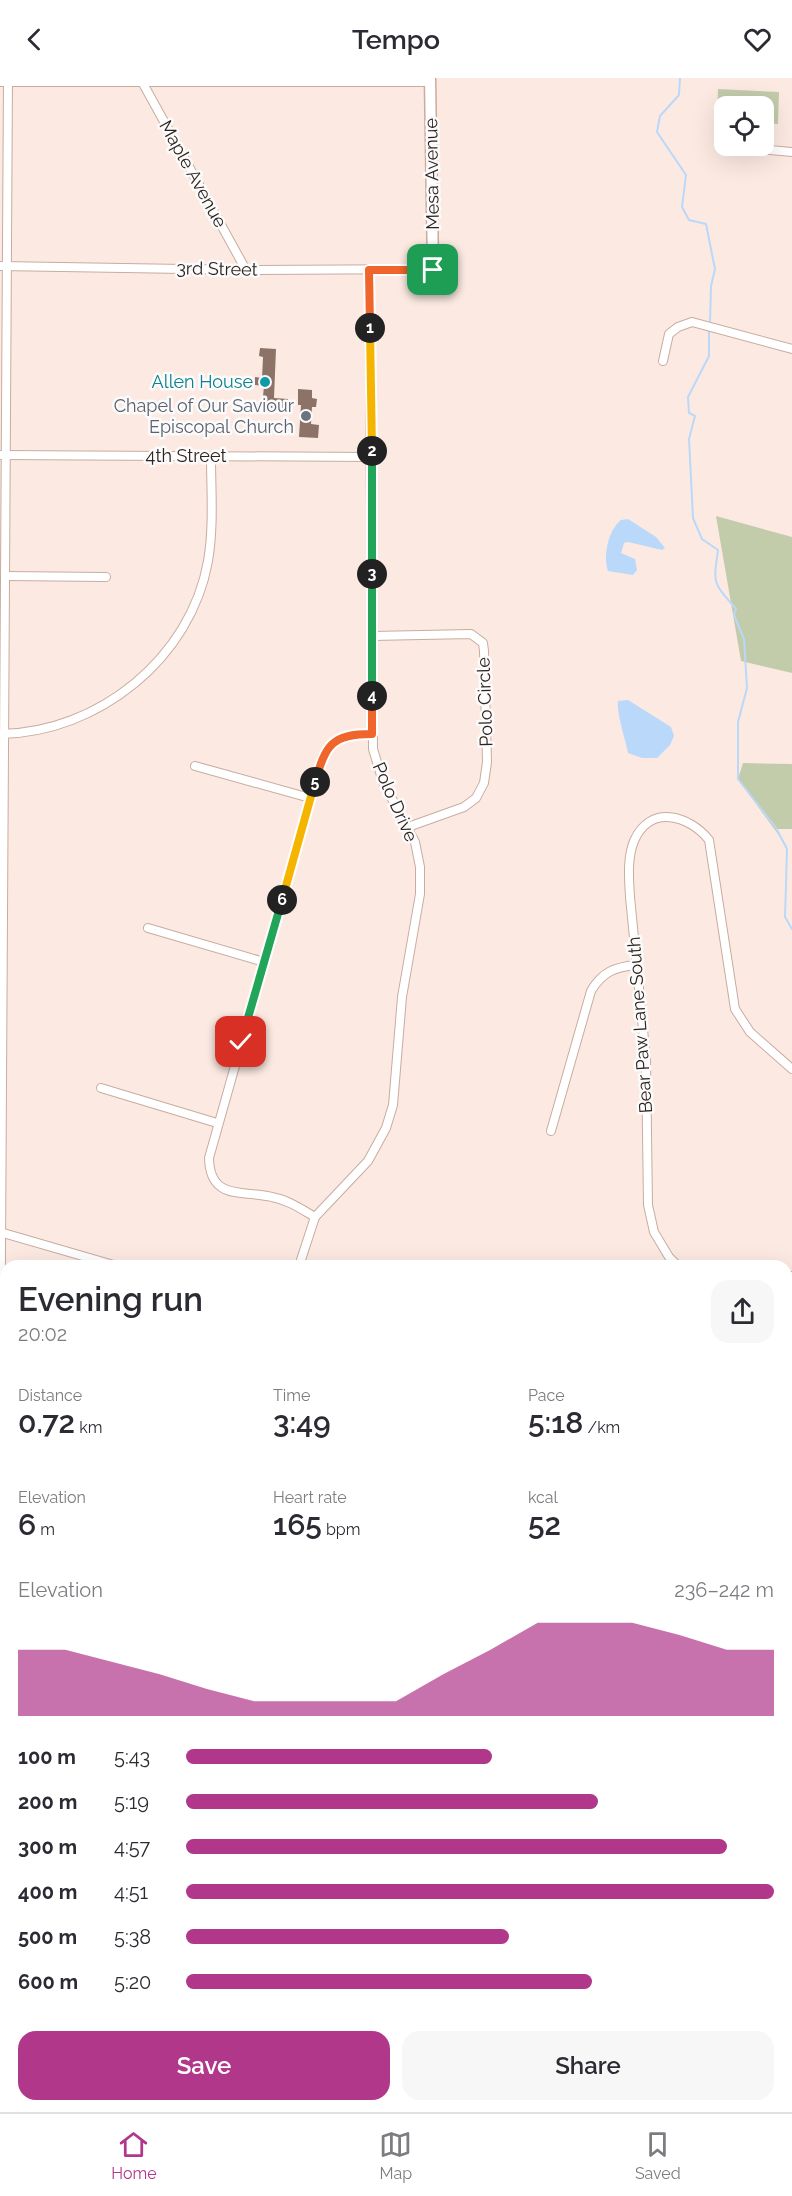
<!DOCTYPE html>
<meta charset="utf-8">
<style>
body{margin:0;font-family:Raleway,sans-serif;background:#f7f7f7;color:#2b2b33;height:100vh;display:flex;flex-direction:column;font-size:22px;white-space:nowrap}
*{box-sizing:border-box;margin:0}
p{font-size:20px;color:#7c7c81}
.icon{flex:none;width:33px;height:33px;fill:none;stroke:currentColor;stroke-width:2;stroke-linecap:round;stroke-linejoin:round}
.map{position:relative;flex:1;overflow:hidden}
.sheet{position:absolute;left:0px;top:1182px;width:792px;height:852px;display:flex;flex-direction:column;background:#fff;border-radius:18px 18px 0 0;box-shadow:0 6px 24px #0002}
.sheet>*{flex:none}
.buttons{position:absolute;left:714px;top:18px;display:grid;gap:12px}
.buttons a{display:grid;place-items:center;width:60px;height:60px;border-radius:12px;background:#fff;box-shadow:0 6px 24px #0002;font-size:30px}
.pin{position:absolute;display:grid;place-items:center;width:51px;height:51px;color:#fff;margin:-26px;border-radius:12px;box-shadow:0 3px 9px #0006}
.km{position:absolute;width:30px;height:30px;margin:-15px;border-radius:50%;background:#222;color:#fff;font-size:16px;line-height:30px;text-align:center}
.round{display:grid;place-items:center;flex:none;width:63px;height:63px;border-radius:18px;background:#f7f7f7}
.head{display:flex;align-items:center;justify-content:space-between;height:102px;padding:0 18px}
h1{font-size:33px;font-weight:600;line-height:45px}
.stats{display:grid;grid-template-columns:repeat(3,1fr);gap:9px;height:102px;padding:6px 18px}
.stats div{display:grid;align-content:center}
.stats b{font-size:30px;font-weight:600}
.stats small{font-size:16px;font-weight:400}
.stats p{font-size:16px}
.chart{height:168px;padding:12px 18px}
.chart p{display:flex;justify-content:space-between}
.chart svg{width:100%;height:108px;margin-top:6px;fill:#b1378b;opacity:.7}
.cta{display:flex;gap:12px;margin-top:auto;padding:12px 18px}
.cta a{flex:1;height:69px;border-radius:18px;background:#b1378b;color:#fff;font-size:24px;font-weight:600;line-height:69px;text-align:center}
.cta a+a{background:#f7f7f7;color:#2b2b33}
ul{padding:0 18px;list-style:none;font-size:20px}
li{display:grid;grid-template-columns:96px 72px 1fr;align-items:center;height:45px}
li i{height:15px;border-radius:8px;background:#b1378b}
header{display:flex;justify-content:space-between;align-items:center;height:78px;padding:0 18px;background:#fff;font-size:27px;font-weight:600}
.tab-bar{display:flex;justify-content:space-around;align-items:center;height:84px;border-top:2px solid #e1e1e2;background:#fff;font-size:16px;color:#7c7c81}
.tab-bar a{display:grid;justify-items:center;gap:3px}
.tab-bar .current{color:#b1378b}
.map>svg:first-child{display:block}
.green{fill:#c2cbaa}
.water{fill:#bad8fa}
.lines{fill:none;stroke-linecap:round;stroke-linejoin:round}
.stream{stroke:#bad8fa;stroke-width:2}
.building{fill:#8c7267}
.minor-casing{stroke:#c8aca0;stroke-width:10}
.tertiary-casing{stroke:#c8aca0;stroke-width:13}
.minor{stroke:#fff;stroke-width:8}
.tertiary{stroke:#fff;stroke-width:10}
.split-1-casing{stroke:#fff;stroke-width:12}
.split-2-casing{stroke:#fff;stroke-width:12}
.split-3-casing{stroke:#fff;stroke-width:12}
.split-4-casing{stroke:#fff;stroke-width:12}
.split-5-casing{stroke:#fff;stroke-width:12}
.split-6-casing{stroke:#fff;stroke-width:12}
.split-7-casing{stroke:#fff;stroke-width:12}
.split-1{stroke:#f0652b;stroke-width:8}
.split-2{stroke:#f5b400;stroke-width:8}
.split-3{stroke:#22a559;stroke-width:8}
.split-4{stroke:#22a559;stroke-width:8}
.split-5{stroke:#f0652b;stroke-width:8}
.split-6{stroke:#f5b400;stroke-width:8}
.split-7{stroke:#22a559;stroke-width:8}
.culture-dot{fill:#0f9aa8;stroke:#fbfbfb;stroke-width:2}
.worship-dot{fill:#6b7280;stroke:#fbfbfb;stroke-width:2}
.labels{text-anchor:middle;stroke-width:5;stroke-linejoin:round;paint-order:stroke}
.street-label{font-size:18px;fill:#2d221d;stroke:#fbfbfb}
.culture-label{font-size:18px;fill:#0d838f;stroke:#fbfbfb;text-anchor:end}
.worship-label{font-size:18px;fill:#5b616d;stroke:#fbfbfb;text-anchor:end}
</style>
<header><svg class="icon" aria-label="back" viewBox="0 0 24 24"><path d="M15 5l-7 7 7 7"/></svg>Tempo<svg class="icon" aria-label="heart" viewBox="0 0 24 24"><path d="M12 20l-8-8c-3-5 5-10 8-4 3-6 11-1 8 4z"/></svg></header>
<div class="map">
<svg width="792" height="2034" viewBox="0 0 792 2034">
<rect width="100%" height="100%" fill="#fceae2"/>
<g class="green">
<path d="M718,11l61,3 -1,32 -14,-1v-17h-40v15l-7,-1z"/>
<path d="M716,438l76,21v136l-51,-12z"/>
<path d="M743,685l49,1v65h-16l12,19 -50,-69z"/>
</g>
<g class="water">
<path d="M628,441l28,18 9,11 -3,2 -34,-8 -4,1 -3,10 14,6 2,11 -4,5 -25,-4c-5,-15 0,-41 13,-51z"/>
<path d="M628,622l43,27 3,9 -4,9 -13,13h-15l-14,-5c-2,-12 -12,-41 -10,-52z"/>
</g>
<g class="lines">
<g class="stream">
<path d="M680,0l-1,17 -19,21 -3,16 29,43 -4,32 7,13 17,4 9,45 -4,17 -1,37"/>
<path d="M709,251v27l-21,41 1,16 6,3 -6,23 4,79 9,21 16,11c-5,35 -5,32 18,59l-2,6 10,24 3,49 -9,34v57l38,49 11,21 -2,68 7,12"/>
</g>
</g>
<g class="building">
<path d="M260,270l16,1 -2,49 14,1 -1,10 -25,-2 2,-21 -9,-1v-8l7,1 1,-21 -4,-1z"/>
<path d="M298,311l14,1v8l5,1 -1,8h-4l-1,17 8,1 -1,13 -19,-1 2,-32h-3z"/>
</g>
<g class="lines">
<defs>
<g id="minor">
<path d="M140,0l106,192"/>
<path d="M0,4h430"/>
<path d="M724,68l68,6"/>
<path d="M0,188l246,4 187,-1"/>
<path d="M663,283l6,-27 9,-7 14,-5 100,27"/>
<path d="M0,377l372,2"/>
<path d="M5,498l101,1"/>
<path d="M372,558l99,-2 12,9 1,8 3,111 -3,21 -8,15 -12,9 -56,20"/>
<path d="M0,656c98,-1 191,-76 208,-173 6,-35 3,-71 3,-105"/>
<path d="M195,688l115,32"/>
<path d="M148,850l116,34"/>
<path d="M101,1010l116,35"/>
<path d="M551,1053l40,-140c11,-19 24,-24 45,-26"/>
<path d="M315,1139c-14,-8 -27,-17 -43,-20 -29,-7 -62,4 -63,-39l113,-400c11,-22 28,-24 50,-24"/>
<path d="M0,1154l117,34"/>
<path d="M299,1188l16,-49 53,-56 18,-33 7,-23 9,-108 18,-103v-27l-5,-25 -32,-60 -10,-33 -4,-479"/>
<path d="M678,1188l-9,-9 -15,-25 -6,-27 -2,-145 -16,-163c-1,-18 -3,-39 4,-56 16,-37 55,-26 75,-1l26,169 15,23 42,37"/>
<path d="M786,1202l6,-4"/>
<path d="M0,1340l8,-1340"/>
<path d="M0,1457h6"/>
<path d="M786,1485l6,21"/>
<path d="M786,1521l6,-1"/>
<path d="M786,1562l6,-1"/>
<path d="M786,1669l6,-1"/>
<path d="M786,1700l6,35"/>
<path d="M786,2022l6,-21"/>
<path d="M56,2028l1,6"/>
<path d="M635,2028l3,6"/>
<path d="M193,2030l16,4"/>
<path d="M523,2034l1,-6"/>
<path d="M781,2034l3,-6"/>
</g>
<g id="tertiary">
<path d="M430,0l3,191"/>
<path d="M0,1343l6,2"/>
<path d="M386,2028l1,6"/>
</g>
</defs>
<use href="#minor" class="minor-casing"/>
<use href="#tertiary" class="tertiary-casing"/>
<use href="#minor" class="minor"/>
<use href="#tertiary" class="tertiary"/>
</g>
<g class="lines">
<defs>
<path id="split-1" d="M370,250l-1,-58h64"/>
<path id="split-2" d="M370,250l2,123"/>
<path id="split-3" d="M372,373v123"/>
<path id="split-4" d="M372,496v122"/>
<path id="split-5" d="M315,704c11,-37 16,-48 57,-48v-38"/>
<path id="split-6" d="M282,822l33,-118"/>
<path id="split-7" d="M241,964l41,-142"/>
</defs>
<use href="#split-1" class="split-1-casing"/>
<use href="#split-2" class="split-2-casing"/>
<use href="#split-3" class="split-3-casing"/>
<use href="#split-4" class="split-4-casing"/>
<use href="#split-5" class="split-5-casing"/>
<use href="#split-6" class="split-6-casing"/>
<use href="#split-7" class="split-7-casing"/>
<use href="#split-1" class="split-1"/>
<use href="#split-2" class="split-2"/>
<use href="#split-3" class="split-3"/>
<use href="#split-4" class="split-4"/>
<use href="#split-5" class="split-5"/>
<use href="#split-6" class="split-6"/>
<use href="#split-7" class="split-7"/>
</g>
<circle class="culture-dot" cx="265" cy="304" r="6"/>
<circle class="worship-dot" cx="306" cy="338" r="6"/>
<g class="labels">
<g class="street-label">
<text transform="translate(193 96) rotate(61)" y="6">Maple Avenue</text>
<text transform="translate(432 96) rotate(-91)" y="6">Mesa Avenue</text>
<text transform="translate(217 191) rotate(1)" y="6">3rd Street</text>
<text x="186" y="384">4th Street</text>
<text transform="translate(485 624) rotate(-92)" y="6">Polo Circle</text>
<text transform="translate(395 724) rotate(66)" y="6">Polo Drive</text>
<text transform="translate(640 947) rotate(-94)" y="6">Bear Paw Lane South</text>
</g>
<g class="culture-label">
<text x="253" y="310">Allen House</text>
</g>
<g class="worship-label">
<text x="294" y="334">Chapel of Our Saviour<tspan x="294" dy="21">Episcopal Church</tspan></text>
</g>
</g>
</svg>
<div class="buttons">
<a><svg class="icon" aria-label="locate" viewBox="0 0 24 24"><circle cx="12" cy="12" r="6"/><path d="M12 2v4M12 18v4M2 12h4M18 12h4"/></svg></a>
</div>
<div class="pin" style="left:433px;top:192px;background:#1e9e55"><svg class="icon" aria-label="arrive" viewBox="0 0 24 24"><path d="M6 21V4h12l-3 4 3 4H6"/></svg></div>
<div class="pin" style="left:241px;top:964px;background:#d93025"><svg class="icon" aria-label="check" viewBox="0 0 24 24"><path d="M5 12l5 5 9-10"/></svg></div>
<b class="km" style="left:370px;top:250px">1</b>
<b class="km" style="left:372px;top:373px">2</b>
<b class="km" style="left:372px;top:496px">3</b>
<b class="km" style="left:372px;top:618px">4</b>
<b class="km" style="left:315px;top:704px">5</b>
<b class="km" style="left:282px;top:822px">6</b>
<section class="sheet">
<div class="head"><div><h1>Evening run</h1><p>20:02</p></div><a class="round"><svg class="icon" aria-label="share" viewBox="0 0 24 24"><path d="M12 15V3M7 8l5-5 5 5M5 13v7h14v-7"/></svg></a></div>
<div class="stats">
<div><p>Distance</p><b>0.72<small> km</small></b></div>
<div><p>Time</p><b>3:49</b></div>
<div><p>Pace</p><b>5:18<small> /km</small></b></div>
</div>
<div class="stats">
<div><p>Elevation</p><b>6<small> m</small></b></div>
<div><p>Heart rate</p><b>165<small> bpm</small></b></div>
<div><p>kcal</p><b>52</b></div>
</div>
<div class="chart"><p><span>Elevation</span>236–242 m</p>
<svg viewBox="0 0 160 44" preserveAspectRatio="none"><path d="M0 44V17L10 17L20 22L30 27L40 33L50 38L60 38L70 38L80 38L90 27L100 17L110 6L120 6L130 6L140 11L150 17L160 17V44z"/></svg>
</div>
<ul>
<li><b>100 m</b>5:43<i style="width:52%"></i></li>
<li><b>200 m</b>5:19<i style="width:70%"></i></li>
<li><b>300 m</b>4:57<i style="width:92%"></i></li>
<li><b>400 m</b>4:51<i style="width:100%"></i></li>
<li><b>500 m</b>5:38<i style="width:55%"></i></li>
<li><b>600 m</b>5:20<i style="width:69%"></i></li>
</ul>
<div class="cta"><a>Save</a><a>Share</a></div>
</section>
</div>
<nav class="tab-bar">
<a class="current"><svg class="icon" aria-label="home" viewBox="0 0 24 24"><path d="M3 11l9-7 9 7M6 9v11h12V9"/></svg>Home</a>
<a><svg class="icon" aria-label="map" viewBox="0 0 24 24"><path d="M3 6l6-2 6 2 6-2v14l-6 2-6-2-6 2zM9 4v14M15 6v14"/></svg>Map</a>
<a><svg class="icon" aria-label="saved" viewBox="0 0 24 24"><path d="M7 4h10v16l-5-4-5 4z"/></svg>Saved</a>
</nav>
